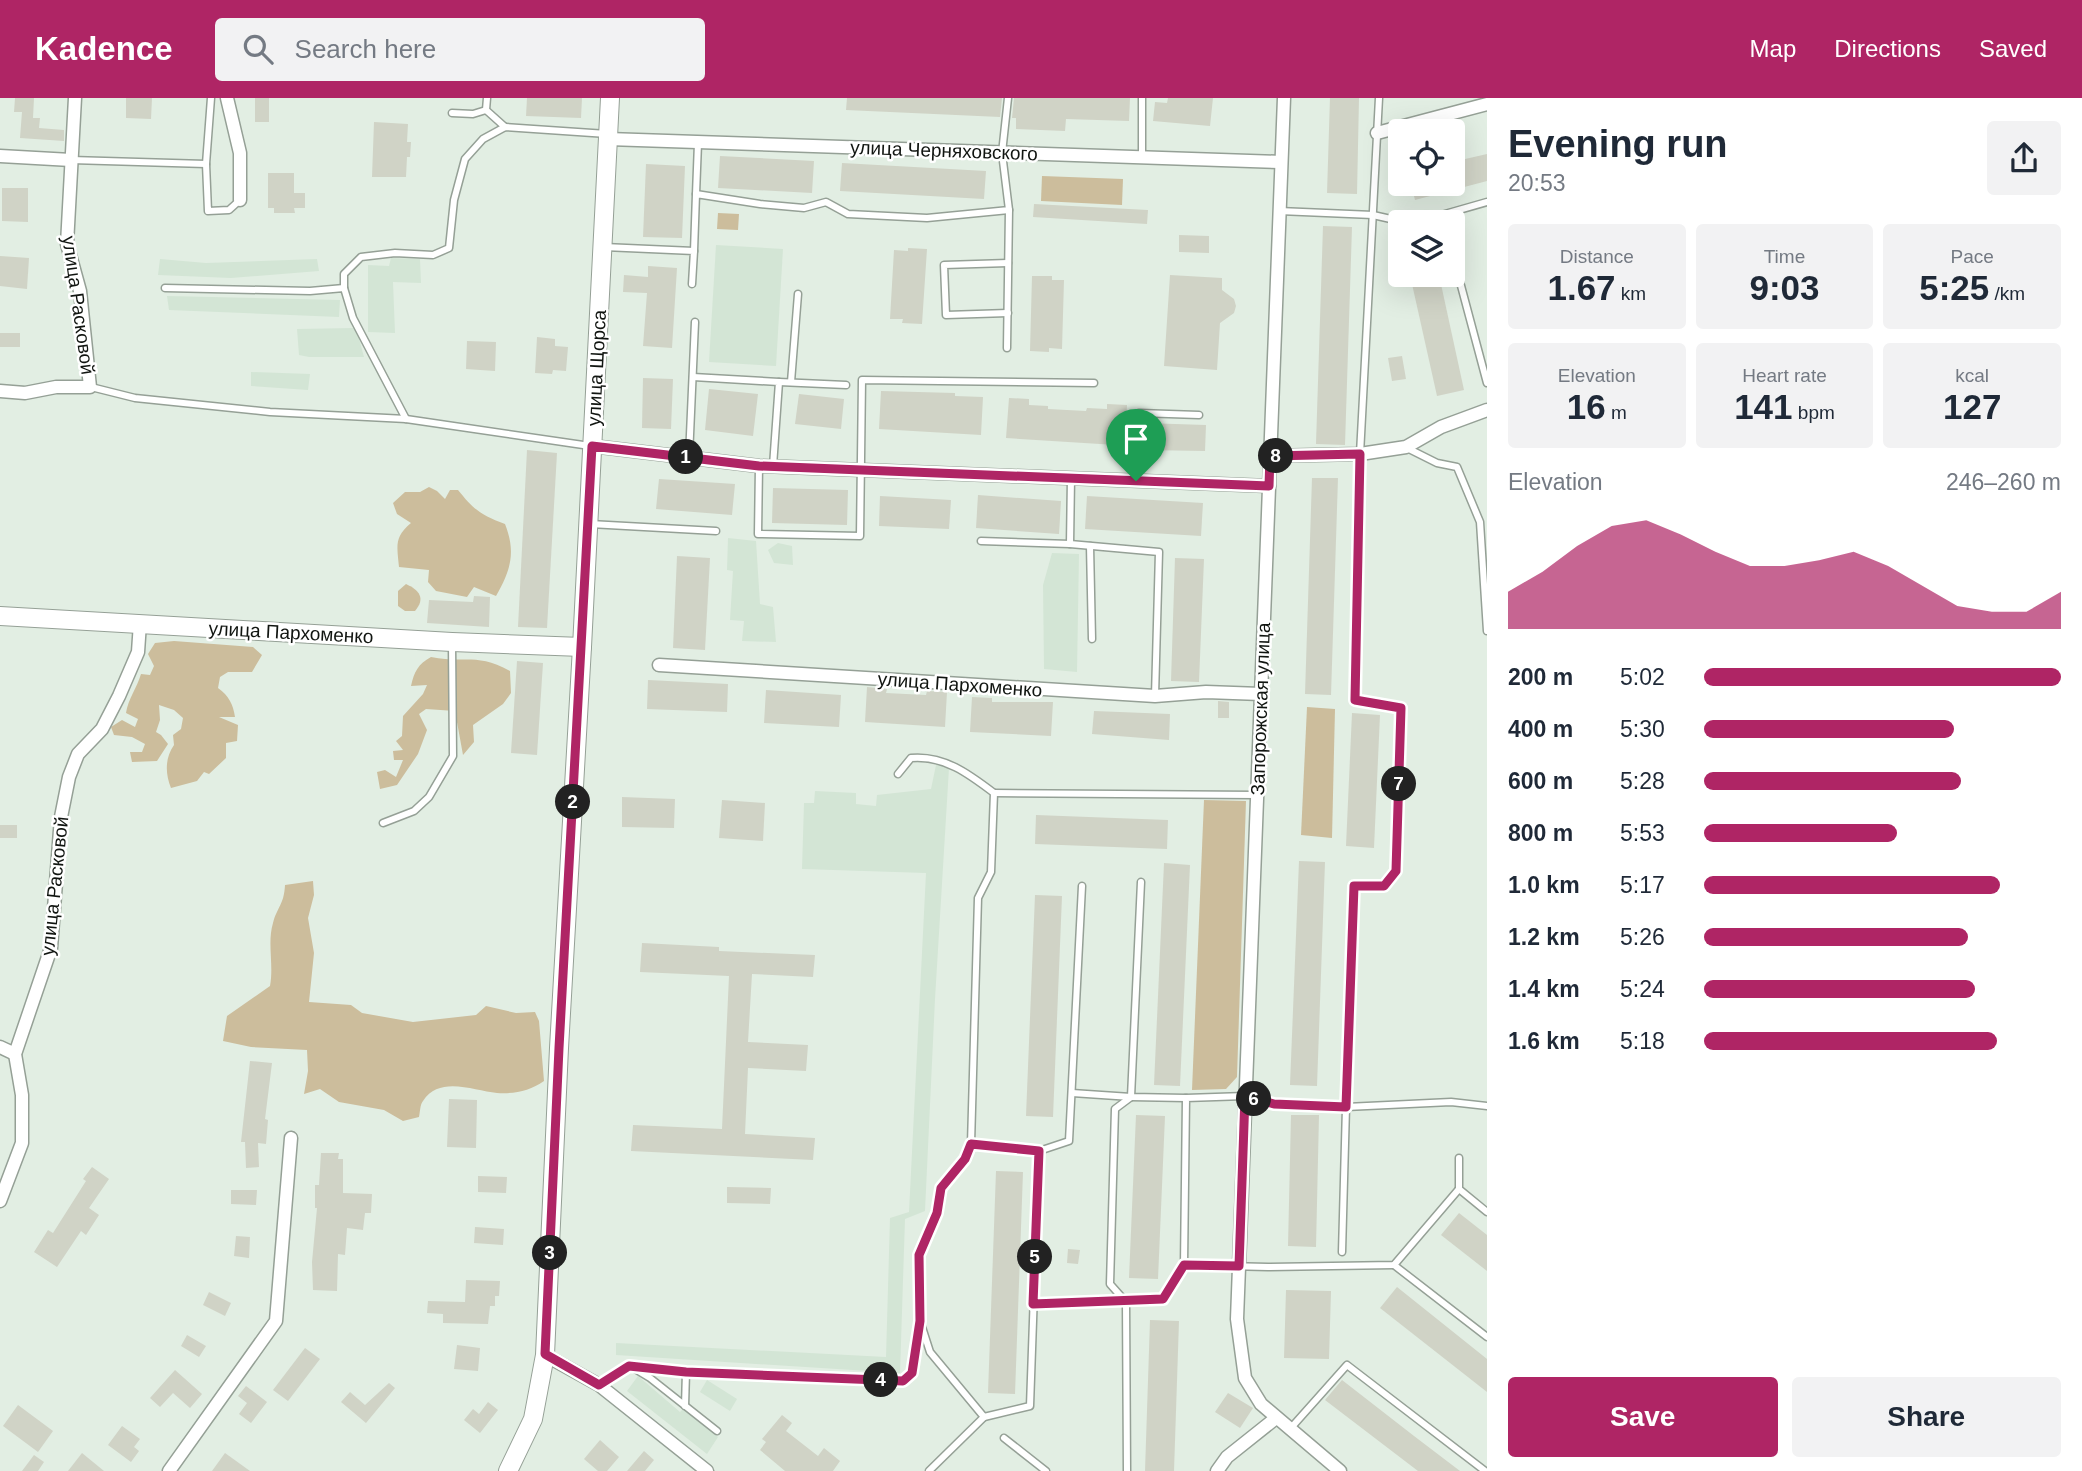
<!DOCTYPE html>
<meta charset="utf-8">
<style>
body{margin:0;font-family:Helvetica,sans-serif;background:#f2f2f3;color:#1f2937;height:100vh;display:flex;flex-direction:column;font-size:26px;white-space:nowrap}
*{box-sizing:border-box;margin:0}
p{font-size:23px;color:#747a83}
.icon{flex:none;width:38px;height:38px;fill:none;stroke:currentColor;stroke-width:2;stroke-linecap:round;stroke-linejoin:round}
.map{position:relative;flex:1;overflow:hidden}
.side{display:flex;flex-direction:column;background:#fff;width:595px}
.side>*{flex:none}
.controls{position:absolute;left:1388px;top:21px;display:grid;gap:14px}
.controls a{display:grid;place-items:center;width:77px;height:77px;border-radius:7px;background:#fff;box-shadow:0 7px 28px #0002;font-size:35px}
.pin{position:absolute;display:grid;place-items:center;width:60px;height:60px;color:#fff;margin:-72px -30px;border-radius:50% 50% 50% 0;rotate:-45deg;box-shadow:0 0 7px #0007}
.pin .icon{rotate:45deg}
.km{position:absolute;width:35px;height:35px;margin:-18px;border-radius:50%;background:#222;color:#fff;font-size:19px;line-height:35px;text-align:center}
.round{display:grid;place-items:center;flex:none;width:74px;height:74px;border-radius:7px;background:#f2f2f3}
.headline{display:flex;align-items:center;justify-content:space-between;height:119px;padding:0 21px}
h1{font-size:38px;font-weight:700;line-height:52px}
.metrics{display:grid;grid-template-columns:repeat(3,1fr);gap:10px;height:119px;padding:7px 21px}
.metrics div{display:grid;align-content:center;border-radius:7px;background:#f2f2f3;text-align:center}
.metrics b{font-size:35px;font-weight:700}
.metrics small{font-size:19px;font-weight:400}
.metrics p{font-size:19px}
.chart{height:196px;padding:14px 21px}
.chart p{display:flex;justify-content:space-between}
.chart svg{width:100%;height:126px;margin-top:7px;fill:#af2565;opacity:.7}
.cta{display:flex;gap:14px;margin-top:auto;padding:14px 21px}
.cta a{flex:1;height:80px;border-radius:7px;background:#af2565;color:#fff;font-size:28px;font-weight:700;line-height:80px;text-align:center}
.cta a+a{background:#f2f2f3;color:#1f2937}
ul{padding:0 21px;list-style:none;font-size:23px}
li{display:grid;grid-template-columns:112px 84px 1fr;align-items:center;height:52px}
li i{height:18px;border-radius:9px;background:#af2565}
header{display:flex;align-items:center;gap:42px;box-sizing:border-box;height:98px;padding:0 35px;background:#af2565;color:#fff}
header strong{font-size:33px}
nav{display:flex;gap:38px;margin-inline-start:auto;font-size:24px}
.search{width:490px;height:63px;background:#f2f2f3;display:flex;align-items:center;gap:18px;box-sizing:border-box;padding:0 24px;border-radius:7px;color:#747a83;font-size:26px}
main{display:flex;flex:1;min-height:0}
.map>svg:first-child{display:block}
.built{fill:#d3e5d5}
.green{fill:#ccbd9c}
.building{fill:#d0d3c6}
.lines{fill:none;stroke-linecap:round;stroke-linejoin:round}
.lane-casing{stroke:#95a096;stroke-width:9}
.street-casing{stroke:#95a096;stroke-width:15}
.secondary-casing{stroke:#95a096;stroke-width:20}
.lane{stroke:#fff;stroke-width:6}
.street{stroke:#fff;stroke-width:12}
.secondary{stroke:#fff;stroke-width:18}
.route-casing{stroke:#fff;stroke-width:14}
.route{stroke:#af2565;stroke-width:9}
.labels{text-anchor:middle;stroke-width:5;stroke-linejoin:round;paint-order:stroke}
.street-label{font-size:19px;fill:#111511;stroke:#fff}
</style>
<header>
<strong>Kadence</strong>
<div class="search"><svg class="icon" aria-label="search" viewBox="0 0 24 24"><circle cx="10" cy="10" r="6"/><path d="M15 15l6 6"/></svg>Search here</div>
<nav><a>Map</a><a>Directions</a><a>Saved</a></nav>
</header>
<main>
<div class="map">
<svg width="1487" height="1373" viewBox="0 0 1487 1373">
<rect width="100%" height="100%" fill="#e2eee3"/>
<g class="built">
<path d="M716,147l67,4 -7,117 -67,-4z"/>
<path d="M391,160l29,1 1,24 -28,-1 2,51 -27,-1v-67l21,1z"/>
<path d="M160,161l46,4 111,-4 2,12 -88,7 -73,-3z"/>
<path d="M167,198l173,4 -1,17 -170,-7z"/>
<path d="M353,230l4,3 7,26h-55l-10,-2 -2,-26z"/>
<path d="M251,274l59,2 -2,16 -57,-4z"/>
<path d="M728,440l28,3 4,63 13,3 3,35 -34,-1 2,-20 -14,-1 3,-49 -6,-1z"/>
<path d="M778,445l14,3 1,19 -19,-2 -6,-13z"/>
<path d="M1052,455l27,1 -2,118 -33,-3 -1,-84z"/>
<path d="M936,667l13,3 -14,231 -10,212 -20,8 -5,154 -284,-18v-12l270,14 4,-139 19,-6 17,-339 -124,-4 2,-66h10l1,-12 41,2v11l20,2 1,-11 54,-6z"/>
<path d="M638,1278l42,36 3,-3 35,28 -11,17 -80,-63z"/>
<path d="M707,1282l30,19 -7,12 -30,-19z"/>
</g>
<g class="green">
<path d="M1042,78l81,3 -1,26 -81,-4z"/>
<path d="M718,115l21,1 -1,16 -21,-1z"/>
<path d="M429,389l8,4 8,8 5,-9h8c16,20 23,25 47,34 11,28 6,46 -9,72l-22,-9 -7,10 -31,-6 -8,-9 1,-12 -30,-3c-2,-21 -5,-30 12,-44l-14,-9 -4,-11 12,-11h15z"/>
<path d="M406,486c13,6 20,14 9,27h-10l-7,-5v-15z"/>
<path d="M174,543l79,6 9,8 -10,17h-24l-8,5 -2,11c11,8 15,16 17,29h-16l19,8 -1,16 -11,2v15l-17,16 -5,-2 -7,9 -26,7c-6,-15 -6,-30 3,-43l-1,-10 8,-6 2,-11 -9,-8 -15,-5 1,15 -4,12 5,3 7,9 -11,17 -25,1 -2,-10h12l3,-8 -13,-7 -18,-2 -3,-8 11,-7 13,7 3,-8 -12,-6c2,-14 11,-25 15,-39l9,1 4,-9 -6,-12 7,-11z"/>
<path d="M431,559c33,7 45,-5 79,14l1,22 -8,11 -30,21 1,17 -11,13 -8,-44 -29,-2 -7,5 8,16 -9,24 -21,31 -17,4 -3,-17 8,-2 11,7 7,-17h-9l-1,-9 10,-1 -7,-9 6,-5 1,-20 20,-22 4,-9 -16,1c3,-14 7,-22 20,-29z"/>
<path d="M1307,609l28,2 -3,129 -31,-3z"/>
<path d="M1204,702l42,1 -9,276 -11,12 -34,1z"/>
<path d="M313,783l1,14 -6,23 6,35 -5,49 42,3 11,8 51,9 63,-7 10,-9 30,7 19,-1 4,9 5,60c-14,10 -29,13 -47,12 -23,-2 -57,-18 -74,8 -3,3 -3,12 -4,16l-16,4 -19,-11 -45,-8 -19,-13 -16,5 4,-23 -1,-21 -56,-3 -28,-6 4,-25 43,-30c4,-21 -3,-43 3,-63 4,-16 11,-18 12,-38z"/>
</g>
<g class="building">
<path d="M15,0h19l-1,20h7l-1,10 25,2v11l-44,-3 2,-26h-8z"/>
<path d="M126,0h26l-1,21 -25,-1z"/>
<rect x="255" y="0" width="14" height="24"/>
<path d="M527,0h55l-1,20 -55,-2z"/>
<path d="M847,0h155l-2,19 -154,-7z"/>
<path d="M1014,0h116l-1,23 -63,-2 -1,12 -49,-2v-11h-4z"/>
<path d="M1168,0h45l-3,28 -57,-5 2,-19 12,1z"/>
<path d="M1330,0h29l-2,96 -30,-1z"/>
<path d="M374,24l34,2 -1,18h4l-1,15h-3l-1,20h-34z"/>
<path d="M1487,56v27l-72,19 -4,-16h41v-22z"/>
<path d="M720,58l94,5 -2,32 -94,-5z"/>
<path d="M842,65l144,8 -2,28 -144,-8z"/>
<path d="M646,66l39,2 -3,72 -39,-1z"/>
<path d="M268,75h26v20h11v15h-11l1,5h-21v-5h-6z"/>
<path d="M2,90h26v34l-26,-1z"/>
<path d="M1034,106l114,6 -1,14 -114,-7z"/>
<path d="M1323,128l29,1 -7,218 -29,-1z"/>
<path d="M1179,137l30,1v17l-30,-1z"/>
<path d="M908,150l19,1 -5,75 -20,-1 1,-4h-13l4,-69 14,1z"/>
<path d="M0,158l29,2 -2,31 -27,-3z"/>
<path d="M648,168l29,2 -5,80 -29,-2 4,-53 -24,-1 1,-17 24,2z"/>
<path d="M1170,177l52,3v12l12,9 2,7 -2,7 -14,10 -3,47 -53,-4z"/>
<path d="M1410,177h29l25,115 -27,6z"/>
<path d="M1032,178h20v4h12l-2,69 -13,-1v4l-19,-1z"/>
<rect x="0" y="235" width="20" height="14"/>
<path d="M537,239l18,2v7l13,1 -2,24 -13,-1 -1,4 -17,-1z"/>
<path d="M467,243l29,1 -1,29 -29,-2z"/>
<path d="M1402,258l4,23 -14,2 -4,-23z"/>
<path d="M643,280l30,1 -2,50 -29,-1z"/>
<path d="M709,291l49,5 -5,42 -48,-6z"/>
<path d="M881,293l74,2v3l28,1 -2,38 -102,-6z"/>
<path d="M799,296l45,5 -3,30 -46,-5z"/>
<path d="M1009,300l20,1v6l19,1v3l38,2 1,-3 20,1v-5l20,1 -1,18h7l-1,23 -126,-8z"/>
<path d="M1144,325l62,2 -1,26 -60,-1z"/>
<path d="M527,352l30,3 -10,175 -29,-1z"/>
<path d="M1312,380h26l-7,217 -26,-1z"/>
<path d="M659,381l76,5 -3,31 -76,-6z"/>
<path d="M773,390l75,2 -1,35 -75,-2z"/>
<path d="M978,397l83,6 -2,33 -83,-6z"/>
<path d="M880,398l71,4 -2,29 -70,-3z"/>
<path d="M1087,398l116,7 -2,33 -116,-7z"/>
<path d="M677,458l33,2 -5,92 -32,-2z"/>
<path d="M1175,460l29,1 -5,123 -28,-1z"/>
<path d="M474,498l16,1 -1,30 -62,-4 2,-23 44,2z"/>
<path d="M517,563l26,2 -6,92 -26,-2z"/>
<path d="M648,582l80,4 -1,28 -80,-3z"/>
<path d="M867,589l20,2 -1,4 40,2 1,-4 20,1 -2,35 -80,-5z"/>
<path d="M766,592l75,5 -2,32 -75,-4z"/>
<path d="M972,599l20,1v4h61l-2,34 -81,-4z"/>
<path d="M1218,603l11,1v16h-11z"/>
<path d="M1094,613l76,3 -1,26 -77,-6z"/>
<path d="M1352,615l28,2 -6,133 -28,-2z"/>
<path d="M622,699l53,2 -1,29 -52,-1z"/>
<path d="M722,702l43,3 -2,38 -44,-3z"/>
<path d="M1036,717l132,5 -1,29 -132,-5z"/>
<rect x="0" y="727" width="17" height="13"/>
<path d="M1299,763l26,1 -8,224 -27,-1z"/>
<path d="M1164,765l26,2 -10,221 -26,-1z"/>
<path d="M1035,797l27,1 -9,221 -27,-1z"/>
<path d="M642,845l77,4v4l96,4 -2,22 -61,-3 -4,68 60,3 -2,26 -58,-3 -3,66 70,4 -2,22 -182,-9 2,-26 89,4 7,-153 -89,-4z"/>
<path d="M250,963l22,2 -7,56 3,1 -2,24 -8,-1 1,24 -13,1 -1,-26h-4z"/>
<path d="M449,1001l28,1 -1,48 -29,-1z"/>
<path d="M1136,1017l29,1 -7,163 -29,-1z"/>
<path d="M1291,1017h28l-3,132 -28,-1z"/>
<path d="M321,1055h18l-1,6h5v34l29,1 -1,19h-6l-2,17 -16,-2 -2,27 -7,-1 -1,37 -24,-1 -1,-28 5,-54h-2v-23h4z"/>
<path d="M92,1069l17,12 -20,29 10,7 -13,20 -5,-4 -24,36 -23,-15 14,-22 5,3 33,-52 -3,-2z"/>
<path d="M996,1073l27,1 -8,222 -27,-1z"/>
<path d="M478,1078l29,1 -1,16 -28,-1z"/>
<path d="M727,1089l44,1 -1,16 -43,-1z"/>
<path d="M231,1092h26l-1,15 -25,-1z"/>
<path d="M1459,1115l28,22v36l-46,-36z"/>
<path d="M475,1129l29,2 -1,16 -29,-2z"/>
<path d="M236,1138l14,1 -1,21 -15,-2z"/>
<path d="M1068,1151l12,1 -2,14 -11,-1z"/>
<path d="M466,1182l34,1 -1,15h-4v10h-5l-2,18 -45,-1v-9l-16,-1 1,-12 37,1z"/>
<path d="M1397,1189l90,72v33l-107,-84z"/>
<path d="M1286,1192l45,1 -2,68 -45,-1z"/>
<path d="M209,1194l22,11 -6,13 -22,-11z"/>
<path d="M1150,1222l29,1 -5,150h-29z"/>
<path d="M187,1237l19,11 -7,11 -18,-11z"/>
<path d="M457,1247l23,3 -2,23 -24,-2z"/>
<path d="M305,1250l15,11 -32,42 -15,-11z"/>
<path d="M175,1272l27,24 -12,14 -17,-15 -13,14 -10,-9z"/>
<path d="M1342,1282l72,56 46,35h-42l-93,-71z"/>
<path d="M389,1285l6,5 -29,35 -25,-21 9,-10 15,13z"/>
<path d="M246,1288l21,16 -16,21 -12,-9 8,-11 -9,-7z"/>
<path d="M1228,1295l25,15 -13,20 -25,-16z"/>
<path d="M488,1304l10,8 -18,23 -16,-13 9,-11 6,5z"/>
<path d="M18,1307l35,26 -15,21 -35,-26z"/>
<path d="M782,1317l10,8 -6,8 32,25 6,-8 16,13 -7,10h-48l-25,-21 6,-8 -4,-3z"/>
<path d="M122,1328l18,13 -6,8 5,4 -8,11 -23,-17z"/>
<path d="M600,1342l19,17 -12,14h-9l-14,-12z"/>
<path d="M644,1353l10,9 -9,11h-18z"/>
<path d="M82,1355l22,18h-36z"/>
<path d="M225,1355l25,18h-38z"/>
<path d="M34,1357l10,7 -6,9h-16z"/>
</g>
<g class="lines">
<defs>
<g id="lane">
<path d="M211,0l-5,66 2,47 21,-1 11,-10"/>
<path d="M487,0l-1,12 19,17"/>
<path d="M1379,0l-19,356 -5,246 46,8 -5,163 -12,15h-30l-8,221 105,-5 36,4"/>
<path d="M452,15l21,1 13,-4"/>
<path d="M1142,59v-59"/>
<path d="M71,62l135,4"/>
<path d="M696,96l2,-51"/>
<path d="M1279,113l94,4 31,7"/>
<path d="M1417,124l70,-20"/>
<path d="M604,149l90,4 -2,33"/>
<path d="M694,153l2,-57 64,10 44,4 22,-6 22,12 79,4 82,-8 -7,-57 6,-55"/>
<path d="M1452,154l35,131"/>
<path d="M165,190l145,3 34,-3 9,30 53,101"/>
<path d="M344,190v-14l17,-17 34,-4 38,2 16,-7 5,-48 11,-41 18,-20 22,-12 102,7"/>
<path d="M1008,215l-62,2 -2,-50 64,-2"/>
<path d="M1007,250l2,-138"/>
<path d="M693,279l86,5 -6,84"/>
<path d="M779,284l67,3"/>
<path d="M791,284l7,-88"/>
<path d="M91,289l44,11 135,14 136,7 184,27"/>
<path d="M1407,350l30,15 20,4 23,55 7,109"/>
<path d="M689,359l6,-135"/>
<path d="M759,368l-1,68 102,2 2,-156 232,3"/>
<path d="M1136,383l3,-68 60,2"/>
<path d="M590,426l126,7"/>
<path d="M981,443l89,3 89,8 -4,144"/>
<path d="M1070,446l1,-66"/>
<path d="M1090,448l2,93"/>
<path d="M898,676l13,-16c33,-3 58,16 83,35l-3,79 -13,26 -7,246 68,7"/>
<path d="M994,695l263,2"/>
<path d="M383,725l31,-12 15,-14 24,-41 -1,-112"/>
<path d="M1141,784l-10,215 55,1"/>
<path d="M1072,995l59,4"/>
<path d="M1459,1060v31l28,23"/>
<path d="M1342,1154l4,-145 -72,-3 -29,-8 -59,2 -2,167 84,2 126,-2 65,-76"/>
<path d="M1394,1167l93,72"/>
<path d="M1126,1204l-16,-18 5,-175 16,-12"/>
<path d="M1033,1206l93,-2"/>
<path d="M630,1268l56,6 217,9 9,-8 7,-48"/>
<path d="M599,1287l31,-19 20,12 67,53"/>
<path d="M685,1308l1,-34"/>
<path d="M984,1319l46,-11 9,-255 30,-10 13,-255"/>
<path d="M1290,1331l57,-64 138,106"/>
<path d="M1004,1340l42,33"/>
<path d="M929,1373l55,-54 -54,-65 -10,-31 -1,-66 18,-42 4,-25 25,-29 5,-15"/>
<path d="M1127,1373l-1,-169 37,-3 21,-34"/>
</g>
<g id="street">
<path d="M227,0l13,55v47"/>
<path d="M1284,0l-47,1221 8,59 16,26 79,67"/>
<path d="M1377,35l110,-29"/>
<path d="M608,41l673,23"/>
<path d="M0,58l71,4"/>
<path d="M0,293l25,2 31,-6h34l-10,-96 -13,-47 8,-146"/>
<path d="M592,348l167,20 510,20"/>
<path d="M1270,358l90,-2 46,-7 35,-20 46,-17"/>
<path d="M659,567l496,31 51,-4 55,2"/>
<path d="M0,949l15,7"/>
<path d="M0,1103l22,-58v-48l-7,-41 36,-106 10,-131 8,-40 9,-23 24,-25 17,-33 19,-44 2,-29"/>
<path d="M545,1257l54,30 108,86"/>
<path d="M169,1373l107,-150 15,-183"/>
<path d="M1217,1373l10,-14 49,-39"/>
</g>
<g id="secondary">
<path d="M0,518l452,26 130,5"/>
<path d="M508,1373l25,-52 12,-64 14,-307 23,-401 28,-549"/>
</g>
</defs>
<use href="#lane" class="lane-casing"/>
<use href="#street" class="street-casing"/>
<use href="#secondary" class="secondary-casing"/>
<use href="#lane" class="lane"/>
<use href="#street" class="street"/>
<use href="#secondary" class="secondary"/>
</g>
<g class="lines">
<defs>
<path id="route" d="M592,348l167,20 510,20 1,-30 90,-2 -5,246 46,8 -5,163 -12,15h-30l-8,221 -72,-3 -29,-8 -6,170 -55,-1 -21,34 -130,5 6,-153 -68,-7 -6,15 -24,29 -4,25 -18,42 1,66 -8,52 -9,8 -217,-9 -57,-6 -30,19 -54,-31 14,-306z"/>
</defs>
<use href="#route" class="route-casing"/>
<use href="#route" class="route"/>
</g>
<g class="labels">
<g class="street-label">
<text transform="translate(944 52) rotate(2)" y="7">улица Черняховского</text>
<text transform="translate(79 207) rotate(82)" y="7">улица Расковой</text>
<text transform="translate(596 270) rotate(-87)" y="7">улица Щорса</text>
<text transform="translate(291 534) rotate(3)" y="7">улица Пархоменко</text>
<text transform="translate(960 586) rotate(4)" y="7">улица Пархоменко</text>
<text transform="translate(1260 611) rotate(-88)" y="7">Запорожская улица</text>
<text transform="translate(54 788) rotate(-84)" y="7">улица Расковой</text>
</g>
</g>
</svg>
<div class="controls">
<a><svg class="icon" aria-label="locate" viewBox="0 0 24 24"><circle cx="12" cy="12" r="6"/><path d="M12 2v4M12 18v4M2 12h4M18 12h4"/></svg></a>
<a><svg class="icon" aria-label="layers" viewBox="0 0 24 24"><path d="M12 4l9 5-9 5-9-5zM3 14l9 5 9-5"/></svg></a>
</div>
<div class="pin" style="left:1136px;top:383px;background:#1e9e55"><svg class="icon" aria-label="arrive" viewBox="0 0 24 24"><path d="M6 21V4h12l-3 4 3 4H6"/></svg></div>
<b class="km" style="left:686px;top:359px">1</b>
<b class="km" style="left:573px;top:704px">2</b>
<b class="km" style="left:550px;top:1155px">3</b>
<b class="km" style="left:881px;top:1282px">4</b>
<b class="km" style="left:1035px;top:1159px">5</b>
<b class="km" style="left:1254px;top:1001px">6</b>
<b class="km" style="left:1399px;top:686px">7</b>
<b class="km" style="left:1276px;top:358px">8</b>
</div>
<section class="side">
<div class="headline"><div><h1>Evening run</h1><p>20:53</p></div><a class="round"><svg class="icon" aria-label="share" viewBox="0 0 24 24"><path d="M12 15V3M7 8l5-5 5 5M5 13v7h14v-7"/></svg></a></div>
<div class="metrics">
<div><p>Distance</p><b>1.67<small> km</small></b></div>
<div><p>Time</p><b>9:03</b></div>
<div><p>Pace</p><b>5:25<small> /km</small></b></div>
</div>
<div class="metrics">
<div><p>Elevation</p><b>16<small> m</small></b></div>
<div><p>Heart rate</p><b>141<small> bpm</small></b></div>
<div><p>kcal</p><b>127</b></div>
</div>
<div class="chart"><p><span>Elevation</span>246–260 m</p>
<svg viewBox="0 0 160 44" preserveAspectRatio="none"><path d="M0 44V31L10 24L20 15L30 8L40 6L50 11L60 17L70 22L80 22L90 20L100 17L110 22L120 29L130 36L140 38L150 38L160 31V44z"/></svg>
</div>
<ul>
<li><b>200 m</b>5:02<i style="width:100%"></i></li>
<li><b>400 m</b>5:30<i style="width:70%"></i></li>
<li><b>600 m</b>5:28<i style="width:72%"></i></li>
<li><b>800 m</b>5:53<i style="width:54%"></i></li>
<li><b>1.0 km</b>5:17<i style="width:83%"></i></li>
<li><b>1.2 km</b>5:26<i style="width:74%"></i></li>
<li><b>1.4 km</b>5:24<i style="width:76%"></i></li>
<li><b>1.6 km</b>5:18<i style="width:82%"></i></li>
</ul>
<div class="cta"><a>Save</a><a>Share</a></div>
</section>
</main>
